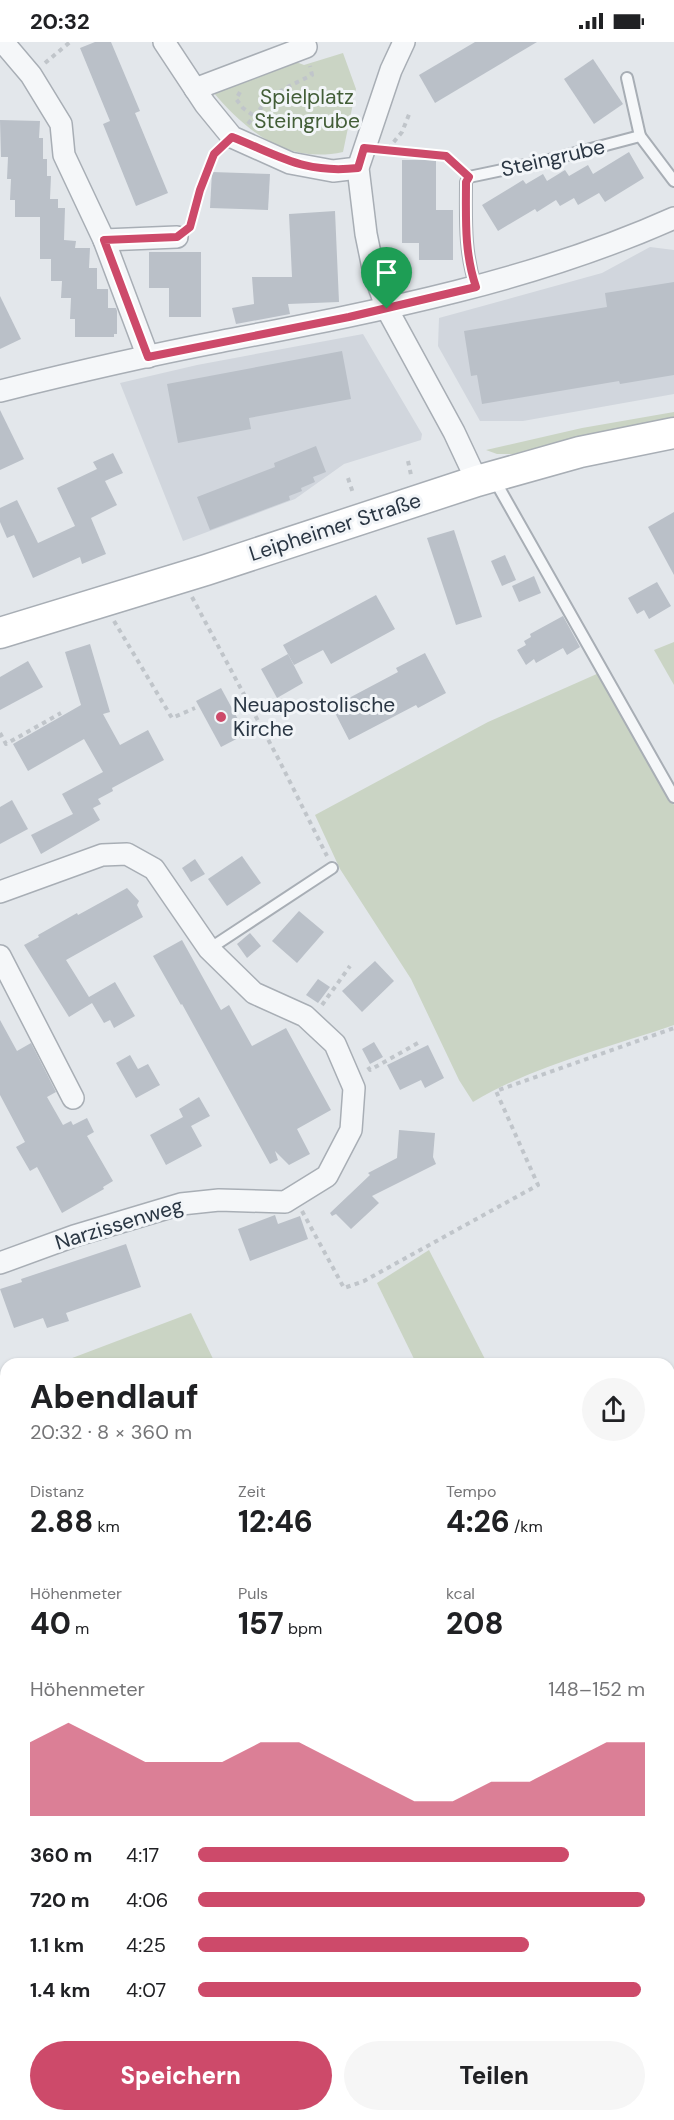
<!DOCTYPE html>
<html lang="de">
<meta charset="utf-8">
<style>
body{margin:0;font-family:"DM Sans",sans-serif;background:#f6f6f6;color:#202124;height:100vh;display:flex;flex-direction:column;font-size:22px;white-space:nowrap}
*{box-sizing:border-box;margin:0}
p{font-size:20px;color:#757577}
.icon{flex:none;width:33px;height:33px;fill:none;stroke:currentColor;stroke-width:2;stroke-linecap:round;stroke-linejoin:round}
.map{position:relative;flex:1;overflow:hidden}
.panel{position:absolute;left:0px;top:1316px;width:675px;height:764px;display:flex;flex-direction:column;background:#fff;border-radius:18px 18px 0 0;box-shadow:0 2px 4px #0004}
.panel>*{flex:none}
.pin{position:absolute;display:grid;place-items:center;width:51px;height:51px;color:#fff;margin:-62px -26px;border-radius:50% 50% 50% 0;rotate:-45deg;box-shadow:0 0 6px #0007}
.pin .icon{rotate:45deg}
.round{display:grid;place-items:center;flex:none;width:63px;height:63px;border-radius:32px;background:#f6f6f6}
.overview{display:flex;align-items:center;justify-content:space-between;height:102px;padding:0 30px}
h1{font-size:33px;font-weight:800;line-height:45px}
.figures{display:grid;grid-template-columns:repeat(3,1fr);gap:9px;height:102px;padding:6px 30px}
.figures div{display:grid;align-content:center}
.figures b{font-size:30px;font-weight:800}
.figures small{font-size:16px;font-weight:400}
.figures p{font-size:16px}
.chart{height:168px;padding:12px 30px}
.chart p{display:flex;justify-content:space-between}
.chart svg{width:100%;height:108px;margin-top:6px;fill:#cd4a6a;opacity:.7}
.primary-button{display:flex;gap:12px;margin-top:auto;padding:12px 30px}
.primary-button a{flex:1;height:69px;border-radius:36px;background:#cd4a6a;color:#fff;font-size:24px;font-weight:800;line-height:69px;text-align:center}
.primary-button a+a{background:#f6f6f6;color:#202124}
ul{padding:0 30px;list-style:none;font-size:20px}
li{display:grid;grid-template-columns:96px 72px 1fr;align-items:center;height:45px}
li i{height:15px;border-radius:8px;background:#cd4a6a}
.status{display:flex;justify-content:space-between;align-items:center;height:42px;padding:0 30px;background:#fff;direction:ltr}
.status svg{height:16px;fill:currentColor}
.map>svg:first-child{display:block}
.built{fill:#d1d6dd}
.green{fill:#cad4c4}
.building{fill:#bac0c8}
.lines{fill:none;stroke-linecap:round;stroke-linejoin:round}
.service-casing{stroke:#a8aeb5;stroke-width:14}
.minor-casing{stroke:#a8aeb5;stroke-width:24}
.secondary-casing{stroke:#a8aeb5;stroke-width:33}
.path{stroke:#c0c5ca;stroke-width:4;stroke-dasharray:4.5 4.5;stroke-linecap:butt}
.service{stroke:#f5f7f9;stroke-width:10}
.minor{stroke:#f5f7f9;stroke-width:21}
.secondary{stroke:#fff;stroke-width:30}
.route-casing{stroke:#fff;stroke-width:12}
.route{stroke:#cd4a6a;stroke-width:8}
.poi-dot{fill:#cd4a6a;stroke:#f2f5f8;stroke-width:2}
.labels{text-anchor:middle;stroke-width:6;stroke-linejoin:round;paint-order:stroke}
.park-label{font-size:21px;fill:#435e38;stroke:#f2f5f8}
.street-label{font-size:21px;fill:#2a3643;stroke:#f2f5f8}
.poi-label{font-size:21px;fill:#2a3643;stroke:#f2f5f8;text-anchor:start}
</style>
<div class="status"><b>20:32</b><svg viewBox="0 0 49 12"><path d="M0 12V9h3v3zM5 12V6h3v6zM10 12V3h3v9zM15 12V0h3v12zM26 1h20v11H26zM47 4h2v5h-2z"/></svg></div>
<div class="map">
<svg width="674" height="2078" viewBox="0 0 674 2078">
<rect width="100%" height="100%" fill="#e3e7eb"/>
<g class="built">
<path d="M650,205l24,3v144l-151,27h-43l-42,-75 1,-28 163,-45z"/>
<path d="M363,292l59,100 -1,6 -77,24 -49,35 -112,42 -63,-158 77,-18z"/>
</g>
<g class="green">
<path d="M343,11l13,36 -13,63c-56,12 -96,-20 -130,-60l83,-30 8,3z"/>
<path d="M674,370v9l-161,33h-16l-11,-4 96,-22z"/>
<path d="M674,600v43l-20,-35z"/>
<path d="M599,631l75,132v220c-67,23 -141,41 -201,77l-14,-22 -48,-101 -71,-110 -25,-54 173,-93z"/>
<path d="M429,1208l58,113h-71l-39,-80z"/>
<path d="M191,1271l24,50h-156z"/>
<path d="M0,1459l6,27v104l-6,6z"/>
</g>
<g class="building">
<path d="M95,0h16l29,69 -5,2 33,80 -32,13 -33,-82 7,-3 -30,-73z"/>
<path d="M475,0h62l-102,61 -16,-28z"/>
<path d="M593,17l30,45 -29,20 -30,-45z"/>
<path d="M0,78l40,1 -1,17h4v21h4v17h4l-1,23h8v9h7l-1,32 12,1 -1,7h15l-1,20h8v21h11v19h8l1,3v23h-3v3h-39v-18h-5l1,-21h-10l1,-17h-11v-22h-11v-42h-25v-17h-5l1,-21h-4l1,-22h-7z"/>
<path d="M629,110l15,26 -39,24 -6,-9 -21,12 -4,-7 -14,8 -4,-6 -19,12 -2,-3 -37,22 -16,-26 41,-25 3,4 17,-10 4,7 18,-11 4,6 19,-11 5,9z"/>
<path d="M402,118h34v50h17v50h-34v-17h-17z"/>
<path d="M212,130l58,2 -2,36 -58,-2z"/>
<path d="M335,169l4,91 -51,2 2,10 -54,10 -4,-16 22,-4 -2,-27h40l-3,-63z"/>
<path d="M149,210h52v65h-32v-29h-20z"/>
<path d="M674,240v93l-54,9 -1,-3 -137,23 -5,-29 -6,1 -7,-45 143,-24 -2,-14z"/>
<path d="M0,254l21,43 -21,10z"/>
<path d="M342,309l9,48 -102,19 2,11 -73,14 -11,-59z"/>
<path d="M0,368l24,49 -24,11z"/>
<path d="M316,404l10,26 -13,5 2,5 -14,6 1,3 -13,5 1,4 -80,30 -13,-33 78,-30 -1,-4z"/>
<path d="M113,411l10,20 -18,8 12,24 -26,13 15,36 -24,10 -2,-7 -47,21 -19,-43 -7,3 -7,-16v-14l17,-8 21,43 37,-17 -18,-38 40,-19 -4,-7z"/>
<path d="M674,470v63l-26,-48z"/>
<path d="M454,488l28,87 -26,8 -29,-87z"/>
<path d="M505,513l11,25 -14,6 -11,-25z"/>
<path d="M534,534l7,17 -22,9 -7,-16z"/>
<path d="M657,540l14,24 -22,13 -5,-9 -7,4 -9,-16z"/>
<path d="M376,553l19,34 -64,35 -8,-14 -29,15 -11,-20z"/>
<path d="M563,574l17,31 -13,8 -4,-7 -27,15 -2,-4 -8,6 -9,-15 9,-5 -2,-4 7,-4 -1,-3z"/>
<path d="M90,602l20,68 -7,2 17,31 28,-15 16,30 -52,28 1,3 -15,8 3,5 -8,4 7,12 -59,34 -10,-19 42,-21 -11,-20 41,-22 -19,-33 -56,32 -15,-27 68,-39 -16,-53z"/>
<path d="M425,611l21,40 -28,15 -2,-3 -67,35 -17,-33 66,-35 -2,-4z"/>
<path d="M288,612l15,29 -26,15 -16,-29z"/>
<path d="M28,619l15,26 -43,23v-33z"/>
<path d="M221,646l25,46 -25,13 -25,-46z"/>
<path d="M12,758l16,29 -28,15v-37z"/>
<path d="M242,814l19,27 -34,23 -19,-27z"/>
<path d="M195,817l10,15 -14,8 -9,-14z"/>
<path d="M127,846l12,13 -2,4 6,12 -77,43 23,37 26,-15 20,34 -21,12 -4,-8 -6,3 -12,-20 -23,14 -45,-72 15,-8 -1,-2 39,-22 1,2z"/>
<path d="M299,869l25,21 -27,31 -25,-22z"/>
<path d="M250,891l11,13 -14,12 -10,-14z"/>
<path d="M182,898l39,70 8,-5 23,41 34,-18 45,82 -34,19 13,25 -21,11 -14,-14 3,9 -8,4 -88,-160 -1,1 -28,-49z"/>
<path d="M375,919l19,20 -32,31 -20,-21z"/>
<path d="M318,937l12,8 -12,16 -12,-8z"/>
<path d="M0,978l17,31 14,-8 25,49 -9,5 16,28 8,-4 2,4 14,-7 7,14 -7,4 26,45 -10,6 1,2 -42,24 -25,-46 -7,4 -14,-24 9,-5 -25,-47z"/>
<path d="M374,1000l9,15 -13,7 -8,-15z"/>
<path d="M428,1003l16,33 -19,10 -4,-8 -21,10 -13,-25z"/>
<path d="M130,1013l8,14 10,-5 12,21 -24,13 -20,-35z"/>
<path d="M199,1055l11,19 -19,10 11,20 -36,19 -16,-30 33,-18 -4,-8z"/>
<path d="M399,1088l36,3 -2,24 3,7 -64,32 7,7 -28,26 -15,-15 -4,2 -2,-3 40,-38 -2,-2 29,-15z"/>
<path d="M275,1173l3,9 22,-8 8,23 -58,22 -12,-32z"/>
<path d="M126,1202l15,43 -75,26 3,8 -22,7 -4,-10 -29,10 -14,-39 22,-7 -1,-3z"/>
</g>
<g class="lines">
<defs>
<g id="service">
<path d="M627,36l13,58"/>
<path d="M476,245c-12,-35 -10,-69 -10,-105l3,-5 80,-17 91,-24 34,45"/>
<path d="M494,437l180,318"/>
<path d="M209,907l123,-81"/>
<path d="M0,1410l6,26"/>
<path d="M669,1615l5,-3"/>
</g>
<g id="minor">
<path d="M3,0l28,33 30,49 3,31 40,85 44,117"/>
<path d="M164,0l41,62 27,33 58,26 43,8 25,-3"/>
<path d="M404,0l-13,28 -33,98 8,66 8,39 13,36 67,123 23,49"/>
<path d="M195,47l111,-42"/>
<path d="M104,198l73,-3"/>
<path d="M0,349c72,-18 145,-35 218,-49 155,-30 311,-59 456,-124"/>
<path d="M0,850l102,-37 25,-1 27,15 55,80 45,44 51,23 30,28 19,44 -3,42 -24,46 -42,26 -66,-2 -38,4 -107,32 -74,27"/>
<path d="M0,914l73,142"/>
<path d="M0,1609l6,-5"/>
</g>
<path id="secondary" d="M0,591l206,-63 271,-89 103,-29 94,-19"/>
</defs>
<use href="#service" class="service-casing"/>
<use href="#minor" class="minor-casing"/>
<use href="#secondary" class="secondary-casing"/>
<g class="path">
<path d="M45,21l25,-21"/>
<path d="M240,50l-4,7 7,9 11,8"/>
<path d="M248,82c21,-29 33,-34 64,-49l-2,-9"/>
<path d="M388,107l14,-17 8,-20"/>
<path d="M383,108l63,6 14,13"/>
<path d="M191,182l9,-34 14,-36 4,-4"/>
<path d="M408,419l3,14"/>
<path d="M348,436l5,15"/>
<path d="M192,555l87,163 48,96"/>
<path d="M114,579l58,97 23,-10"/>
<path d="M0,691l6,11 55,-31"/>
<path d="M322,963l28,-39"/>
<path d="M368,1025l2,3 48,-27"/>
<path d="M302,1169l42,77 20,-7 174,-96 -42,-94 178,-63"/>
<path d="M0,1795l6,2"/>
<path d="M19,2078v-5"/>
</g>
<use href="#service" class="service"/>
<use href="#minor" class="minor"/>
<use href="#secondary" class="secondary"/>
</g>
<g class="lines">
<defs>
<path id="route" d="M232,95c48,19 72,37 126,31l6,-20 82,8 23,21 -3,5c0,36 -2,70 10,105l-127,30 -201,40 -44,-117 73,-3 13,-10 10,-37 14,-36z"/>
</defs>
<use href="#route" class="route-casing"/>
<use href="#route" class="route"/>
</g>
<circle class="poi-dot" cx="221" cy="675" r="6"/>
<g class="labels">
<g class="park-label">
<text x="307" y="62">Spielplatz<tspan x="307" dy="24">Steingrube</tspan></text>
</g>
<g class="street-label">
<text transform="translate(553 116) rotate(-13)" y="7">Steingrube</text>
<text transform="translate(335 485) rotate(-18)" y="7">Leipheimer Straße</text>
<text transform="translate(119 1182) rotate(-17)" y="7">Narzissenweg</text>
</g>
<g class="poi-label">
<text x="233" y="670">Neuapostolische<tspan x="233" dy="24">Kirche</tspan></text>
</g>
</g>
</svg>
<div class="pin" style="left:387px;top:267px;background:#1e9e55"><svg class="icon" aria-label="arrive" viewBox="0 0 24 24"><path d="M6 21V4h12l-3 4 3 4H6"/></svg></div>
<section class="panel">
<div class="overview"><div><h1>Abendlauf</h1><p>20:32 · 8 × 360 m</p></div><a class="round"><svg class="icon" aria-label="share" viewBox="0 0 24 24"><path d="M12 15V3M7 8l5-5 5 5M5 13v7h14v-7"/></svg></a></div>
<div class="figures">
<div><p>Distanz</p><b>2.88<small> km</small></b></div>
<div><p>Zeit</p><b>12:46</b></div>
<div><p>Tempo</p><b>4:26<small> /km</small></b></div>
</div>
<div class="figures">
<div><p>Höhenmeter</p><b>40<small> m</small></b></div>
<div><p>Puls</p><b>157<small> bpm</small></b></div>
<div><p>kcal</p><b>208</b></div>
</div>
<div class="chart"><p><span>Höhenmeter</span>148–152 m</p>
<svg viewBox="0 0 160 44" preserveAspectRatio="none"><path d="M0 44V14L10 6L20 14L30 22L40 22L50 22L60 14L70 14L80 22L90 30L100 38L110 38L120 30L130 30L140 22L150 14L160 14V44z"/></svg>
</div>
<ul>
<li><b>360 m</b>4:17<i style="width:83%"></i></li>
<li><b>720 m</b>4:06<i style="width:100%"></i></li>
<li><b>1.1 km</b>4:25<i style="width:74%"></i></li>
<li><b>1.4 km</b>4:07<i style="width:99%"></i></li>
</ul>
<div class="primary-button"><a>Speichern</a><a>Teilen</a></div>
</section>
</div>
